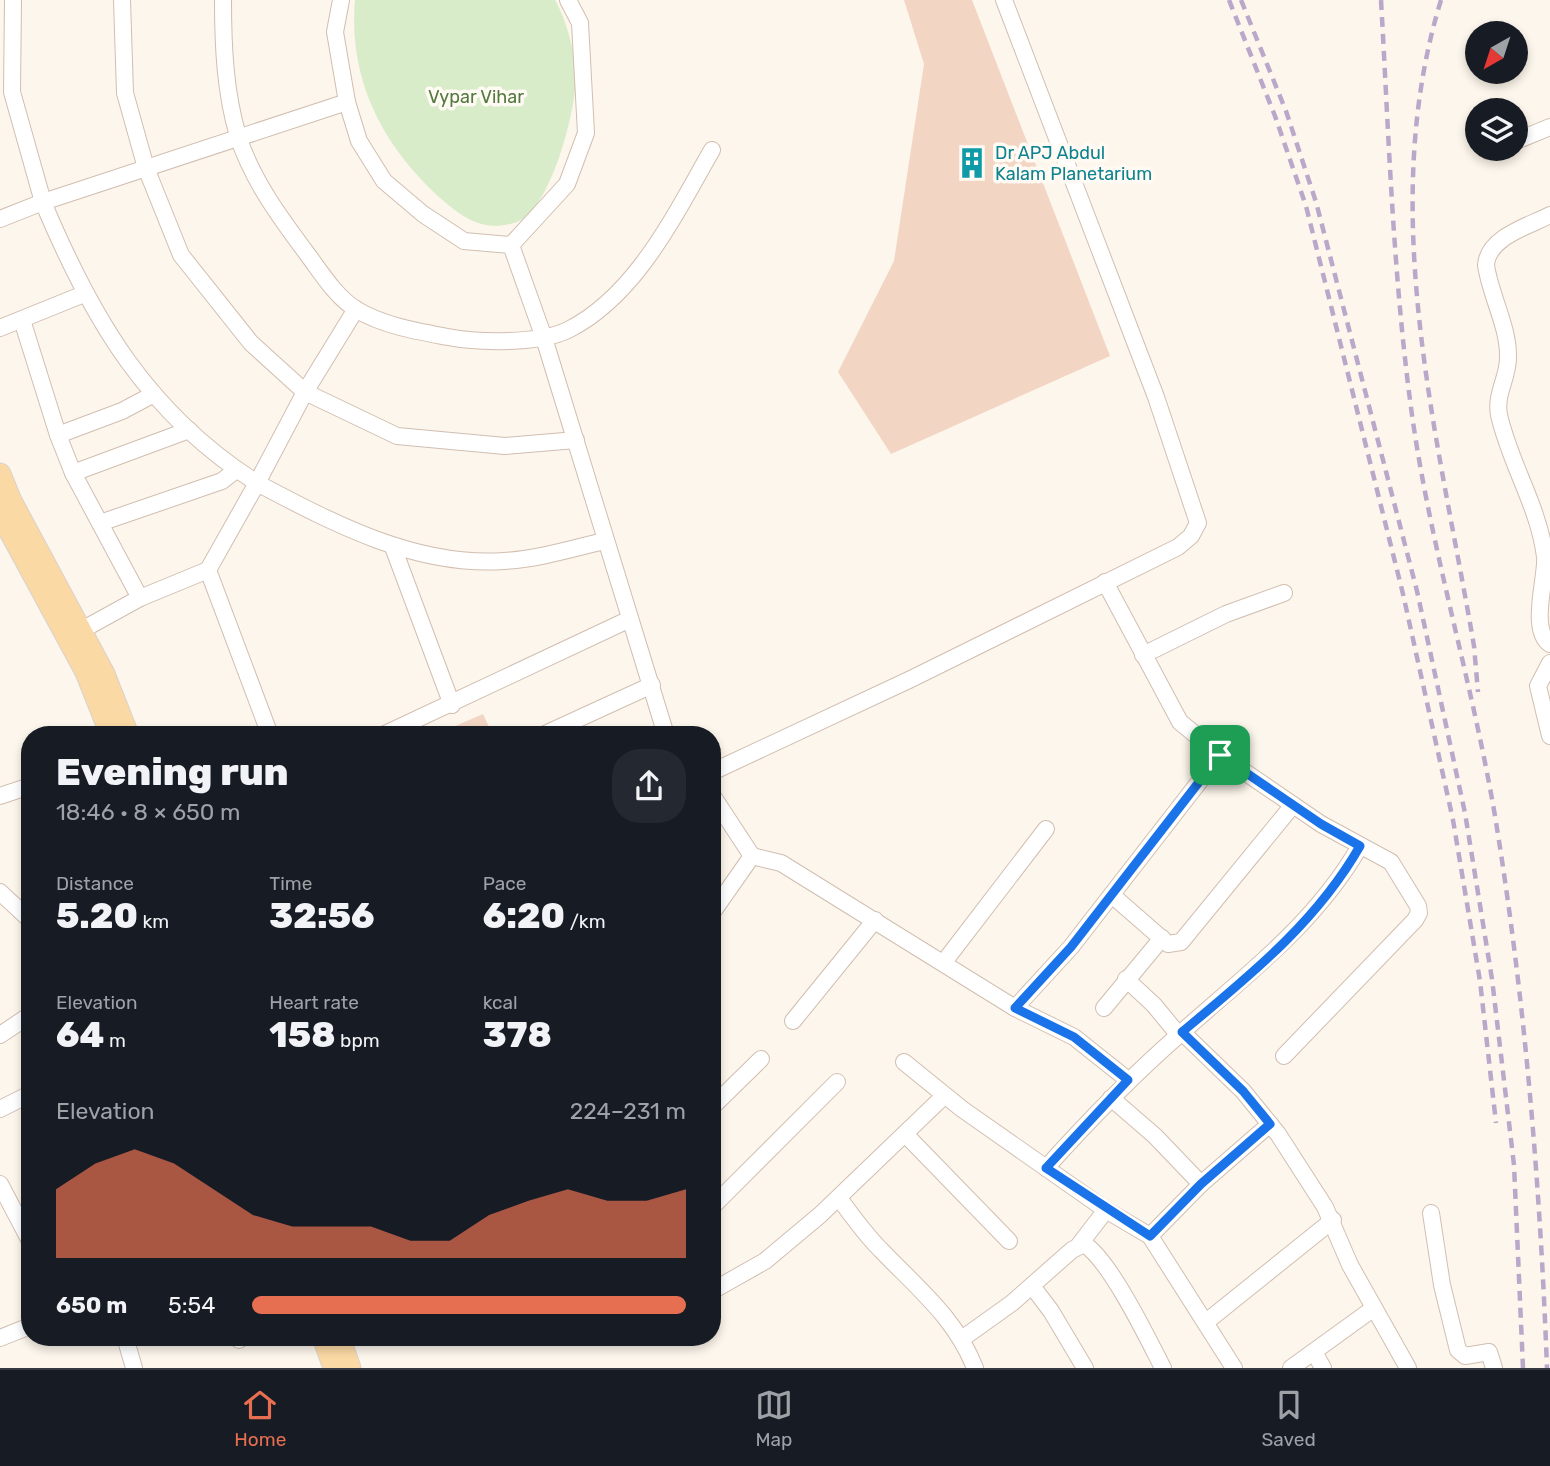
<!DOCTYPE html>
<meta charset="utf-8">
<style>
body{margin:0;font-family:Rubik,sans-serif;background:#242831;color:#f1f3f6;height:100vh;display:flex;flex-direction:column;font-size:26px;white-space:nowrap}
*{box-sizing:border-box;margin:0}
p{font-size:23px;color:#9ea1a6}
.icon{flex:none;width:38px;height:38px;fill:none;stroke:currentColor;stroke-width:2;stroke-linecap:round;stroke-linejoin:round}
.map{position:relative;flex:1;overflow:hidden}
.sheet{position:absolute;left:21px;top:726px;width:700px;height:620px;display:flex;flex-direction:column;background:#171b24;border-radius:28px;box-shadow:0 4px 10px #0003}
.sheet>*{flex:none}
.needle{width:46px;rotate:219deg}
.controls{position:absolute;left:1465px;top:21px;display:grid;gap:14px}
.controls a{display:grid;place-items:center;width:63px;height:63px;border-radius:50%;background:#171b24;box-shadow:0 4px 10px #0003;font-size:35px}
.pin{position:absolute;display:grid;place-items:center;width:60px;height:60px;color:#fff;margin:-30px;border-radius:14px;box-shadow:0 4px 10px #0006}
.round{display:grid;place-items:center;flex:none;width:74px;height:74px;border-radius:28px;background:#242831}
.head{display:flex;align-items:center;justify-content:space-between;height:119px;padding:0 35px}
h1{font-size:38px;font-weight:800;line-height:52px}
.stats{display:grid;grid-template-columns:repeat(3,1fr);gap:10px;height:119px;padding:7px 35px}
.stats div{display:grid;align-content:center}
.stats b{font-size:35px;font-weight:800}
.stats small{font-size:19px;font-weight:400}
.stats p{font-size:19px}
.chart{height:196px;padding:14px 35px}
.chart p{display:flex;justify-content:space-between}
.chart svg{width:100%;height:126px;margin-top:7px;fill:#e76f51;opacity:.7}
ul{padding:0 35px;list-style:none;font-size:23px}
li{display:grid;grid-template-columns:112px 84px 1fr;align-items:center;height:52px}
li i{height:18px;border-radius:9px;background:#e76f51}
.tabs{display:flex;justify-content:space-around;align-items:center;height:98px;border-top:2px solid #363941;background:#171b24;font-size:19px;color:#9ea1a6}
.tabs a{display:grid;justify-items:center;gap:4px}
.tabs .on{color:#e76f51}
.map>svg:first-child{display:block}
.green{fill:#d8ecc9}
.building{fill:#f3d5c3}
.lines{fill:none;stroke-linecap:round;stroke-linejoin:round}
.minor-casing{stroke:#d1beb0;stroke-width:18}
.major-casing{stroke:#dad1cd;stroke-width:23}
.minor{stroke:#fff;stroke-width:16}
.major{stroke:#fbd9a5;stroke-width:21}
.rail{stroke:#b9a8c9;stroke-width:4.5;stroke-dasharray:10 7;stroke-linecap:butt}
.route-casing{stroke:#fff;stroke-width:14}
.route{stroke:#1a73e8;stroke-width:9}
.labels{text-anchor:middle;stroke-width:7;stroke-linejoin:round;paint-order:stroke}
.park-label{font-size:18px;fill:#537a41;stroke:#fffaf3}
.culture-label{font-size:18px;fill:#0d838f;stroke:#fffaf3;text-anchor:start}
</style>
<div class="map">
<svg width="1550" height="1368" viewBox="0 0 1550 1368">
<rect width="100%" height="100%" fill="#fdf6ec"/>
<path class="green" d="M355,0h200c11,19 19,49 21,71 2,33 -25,143 -62,152 -32,9 -51,-5 -75,-26 -57,-52 -91,-118 -84,-197z"/>
<g class="building">
<path d="M904,0h68l138,356 -219,98 -53,-82 56,-111 30,-197z"/>
<path d="M483,714l8,17 -8,4h-35l-2,-5z"/>
</g>
<g class="lines">
<defs>
<g id="minor">
<path d="M13,0l-1,92 31,110 304,-100"/>
<path d="M122,0l3,93 21,75 35,87 70,88 54,49 92,44 108,10 71,-6"/>
<path d="M223,0c0,46 2,92 15,136 14,44 43,83 70,119 14,19 28,42 49,55 28,16 59,21 91,27 31,6 91,7 120,-7 69,-35 107,-116 144,-180"/>
<path d="M341,0l-6,32 12,70 12,39 25,40 39,33 41,27 47,4 33,93 122,397"/>
<path d="M1516,141l34,-14"/>
<path d="M1488,151l6,-2"/>
<path d="M1550,215c-21,11 -62,22 -64,50 4,30 23,62 22,93 0,20 -13,36 -9,57 11,49 40,92 46,142 2,19 -16,73 5,87"/>
<path d="M0,219l43,-17c49,117 104,211 214,281l48,-91 51,-83"/>
<path d="M511,245l56,-61 19,-51 -6,-110 -12,-23"/>
<path d="M22,320l36,115 15,38 67,125"/>
<path d="M0,328l84,-34"/>
<path d="M58,435l64,-24 32,-17"/>
<path d="M73,473l116,-43"/>
<path d="M100,523l122,-42 14,-11"/>
<path d="M393,547l59,158"/>
<path d="M208,570l49,-87c76,40 158,84 247,78 34,-2 67,-12 100,-20"/>
<path d="M1105,582l75,140 40,33 101,69 70,38 27,44 1,7 -4,7 -131,136"/>
<path d="M80,631l60,-33 68,-28 62,165"/>
<path d="M1143,655l83,-41 58,-21"/>
<path d="M1550,663l-12,23 12,50"/>
<path d="M383,735l247,-116"/>
<path d="M543,735l109,-50"/>
<path d="M712,772l199,-93 267,-132 13,-11 7,-13 -42,-126 -152,-397"/>
<path d="M712,795l40,61 -40,57"/>
<path d="M0,796l30,-10"/>
<path d="M752,856l29,7 234,145 59,29 54,43"/>
<path d="M0,892l30,28"/>
<path d="M1113,896l55,48 13,-2 112,-137"/>
<path d="M944,962l102,-133"/>
<path d="M1126,979l28,26 23,28 5,-1 61,59 35,43 47,73 25,58 58,103"/>
<path d="M1015,1008l56,-61 149,-192"/>
<path d="M1104,1008l58,-70"/>
<path d="M793,1021l82,-101"/>
<path d="M0,1035l30,-20"/>
<path d="M904,1062l58,47 144,101 44,26 84,132"/>
<path d="M1111,1098l44,38 46,48"/>
<path d="M712,1107l49,-48"/>
<path d="M0,1109l30,-15"/>
<path d="M906,1135l103,106"/>
<path d="M1046,1168c43,-48 87,-93 135,-135 66,-59 134,-109 179,-187"/>
<path d="M0,1184l30,57"/>
<path d="M839,1198c13,18 26,36 41,51 37,39 75,68 95,119"/>
<path d="M712,1207l125,-125"/>
<path d="M1431,1213l11,72 16,65 7,6 24,-4 5,16"/>
<path d="M1150,1236l51,-52 69,-60"/>
<path d="M1079,1245l27,-35"/>
<path d="M1032,1286l19,25 34,57"/>
<path d="M712,1291l53,-30 55,-46 124,-119"/>
<path d="M1206,1322l127,-102"/>
<path d="M125,1337l9,31"/>
<path d="M239,1337v3"/>
<path d="M0,1338l30,-12"/>
<path d="M963,1338l49,-35 60,-53 12,-6c26,16 64,95 79,124"/>
<path d="M1314,1352l9,16"/>
<path d="M1291,1368l83,-60"/>
</g>
<g id="major">
<path d="M0,474l11,27 93,173 24,61"/>
<path d="M0,513l86,159 25,63"/>
<path d="M323,1337l11,31"/>
<path d="M339,1337l11,31"/>
</g>
</defs>
<use href="#minor" class="minor-casing"/>
<use href="#major" class="major-casing"/>
<use href="#minor" class="minor"/>
<use href="#major" class="major"/>
<g class="rail">
<path d="M1229,0l46,116 31,90 97,388 50,226 27,161 16,142"/>
<path d="M1241,0l45,111 30,91 101,389 48,222 27,166 22,186 9,203"/>
<path d="M1381,0c8,139 12,277 31,415 19,135 60,266 83,401 30,183 45,367 52,552"/>
<path d="M1441,0c-65,211 -3,435 33,646l4,46"/>
</g>
</g>
<g class="lines">
<defs>
<path id="route" d="M1220,755l101,69 39,22c-44,77 -111,130 -178,186l61,59 27,33 -69,60 -51,52 -104,-68 82,-88 -54,-43 -59,-29 56,-61z"/>
</defs>
<use href="#route" class="route-casing"/>
<use href="#route" class="route"/>
</g>
<defs>
<symbol id="building-bare" viewBox="-9 -9 18 18"><path d="M-4-6H4V6H1V3H-1V6H-4ZM-2.5-4.3h1.7v1.8h-1.7ZM.8-4.3h1.7v1.8H.8ZM-2.5-1h1.7V.8h-1.7ZM.8-1h1.7V.8H.8Z" fill="#0f9aa8" stroke="#fffaf3" stroke-width="2.5" paint-order="stroke"/></symbol>
</defs>
<g fill-rule="evenodd">
<use href="#building-bare" x="950" y="141" width="44" height="44"/>
</g>
<g class="labels">
<g class="park-label">
<text x="476" y="103">Vypar Vihar</text>
</g>
<g class="culture-label">
<text x="995" y="159">Dr APJ Abdul<tspan x="995" dy="21">Kalam Planetarium</tspan></text>
</g>
</g>
</svg>
<div class="controls">
<a><svg class="needle" viewBox="-14 -14 28 28"><path d="M0-13l5 13h-10z" fill="#e53935"/><path d="M0 13l5-13h-10z" fill="#9ea1a6"/></svg></a>
<a><svg class="icon" aria-label="layers" viewBox="0 0 24 24"><path d="M12 4l9 5-9 5-9-5zM3 14l9 5 9-5"/></svg></a>
</div>
<div class="pin" style="left:1220px;top:755px;background:#1e9e55"><svg class="icon" aria-label="arrive" viewBox="0 0 24 24"><path d="M6 21V4h12l-3 4 3 4H6"/></svg></div>
<section class="sheet">
<div class="head"><div><h1>Evening run</h1><p>18:46 · 8 × 650 m</p></div><a class="round"><svg class="icon" aria-label="share" viewBox="0 0 24 24"><path d="M12 15V3M7 8l5-5 5 5M5 13v7h14v-7"/></svg></a></div>
<div class="stats">
<div><p>Distance</p><b>5.20<small> km</small></b></div>
<div><p>Time</p><b>32:56</b></div>
<div><p>Pace</p><b>6:20<small> /km</small></b></div>
</div>
<div class="stats">
<div><p>Elevation</p><b>64<small> m</small></b></div>
<div><p>Heart rate</p><b>158<small> bpm</small></b></div>
<div><p>kcal</p><b>378</b></div>
</div>
<div class="chart"><p><span>Elevation</span>224–231 m</p>
<svg viewBox="0 0 160 44" preserveAspectRatio="none"><path d="M0 44V20L10 11L20 6L30 11L40 20L50 29L60 33L70 33L80 33L90 38L100 38L110 29L120 24L130 20L140 24L150 24L160 20V44z"/></svg>
</div>
<ul>
<li><b>650 m</b>5:54<i style="width:100%"></i></li>
</ul>
</section>
</div>
<nav class="tabs">
<a class="on"><svg class="icon" aria-label="home" viewBox="0 0 24 24"><path d="M3 11l9-7 9 7M6 9v11h12V9"/></svg>Home</a>
<a><svg class="icon" aria-label="map" viewBox="0 0 24 24"><path d="M3 6l6-2 6 2 6-2v14l-6 2-6-2-6 2zM9 4v14M15 6v14"/></svg>Map</a>
<a><svg class="icon" aria-label="saved" viewBox="0 0 24 24"><path d="M7 4h10v16l-5-4-5 4z"/></svg>Saved</a>
</nav>
